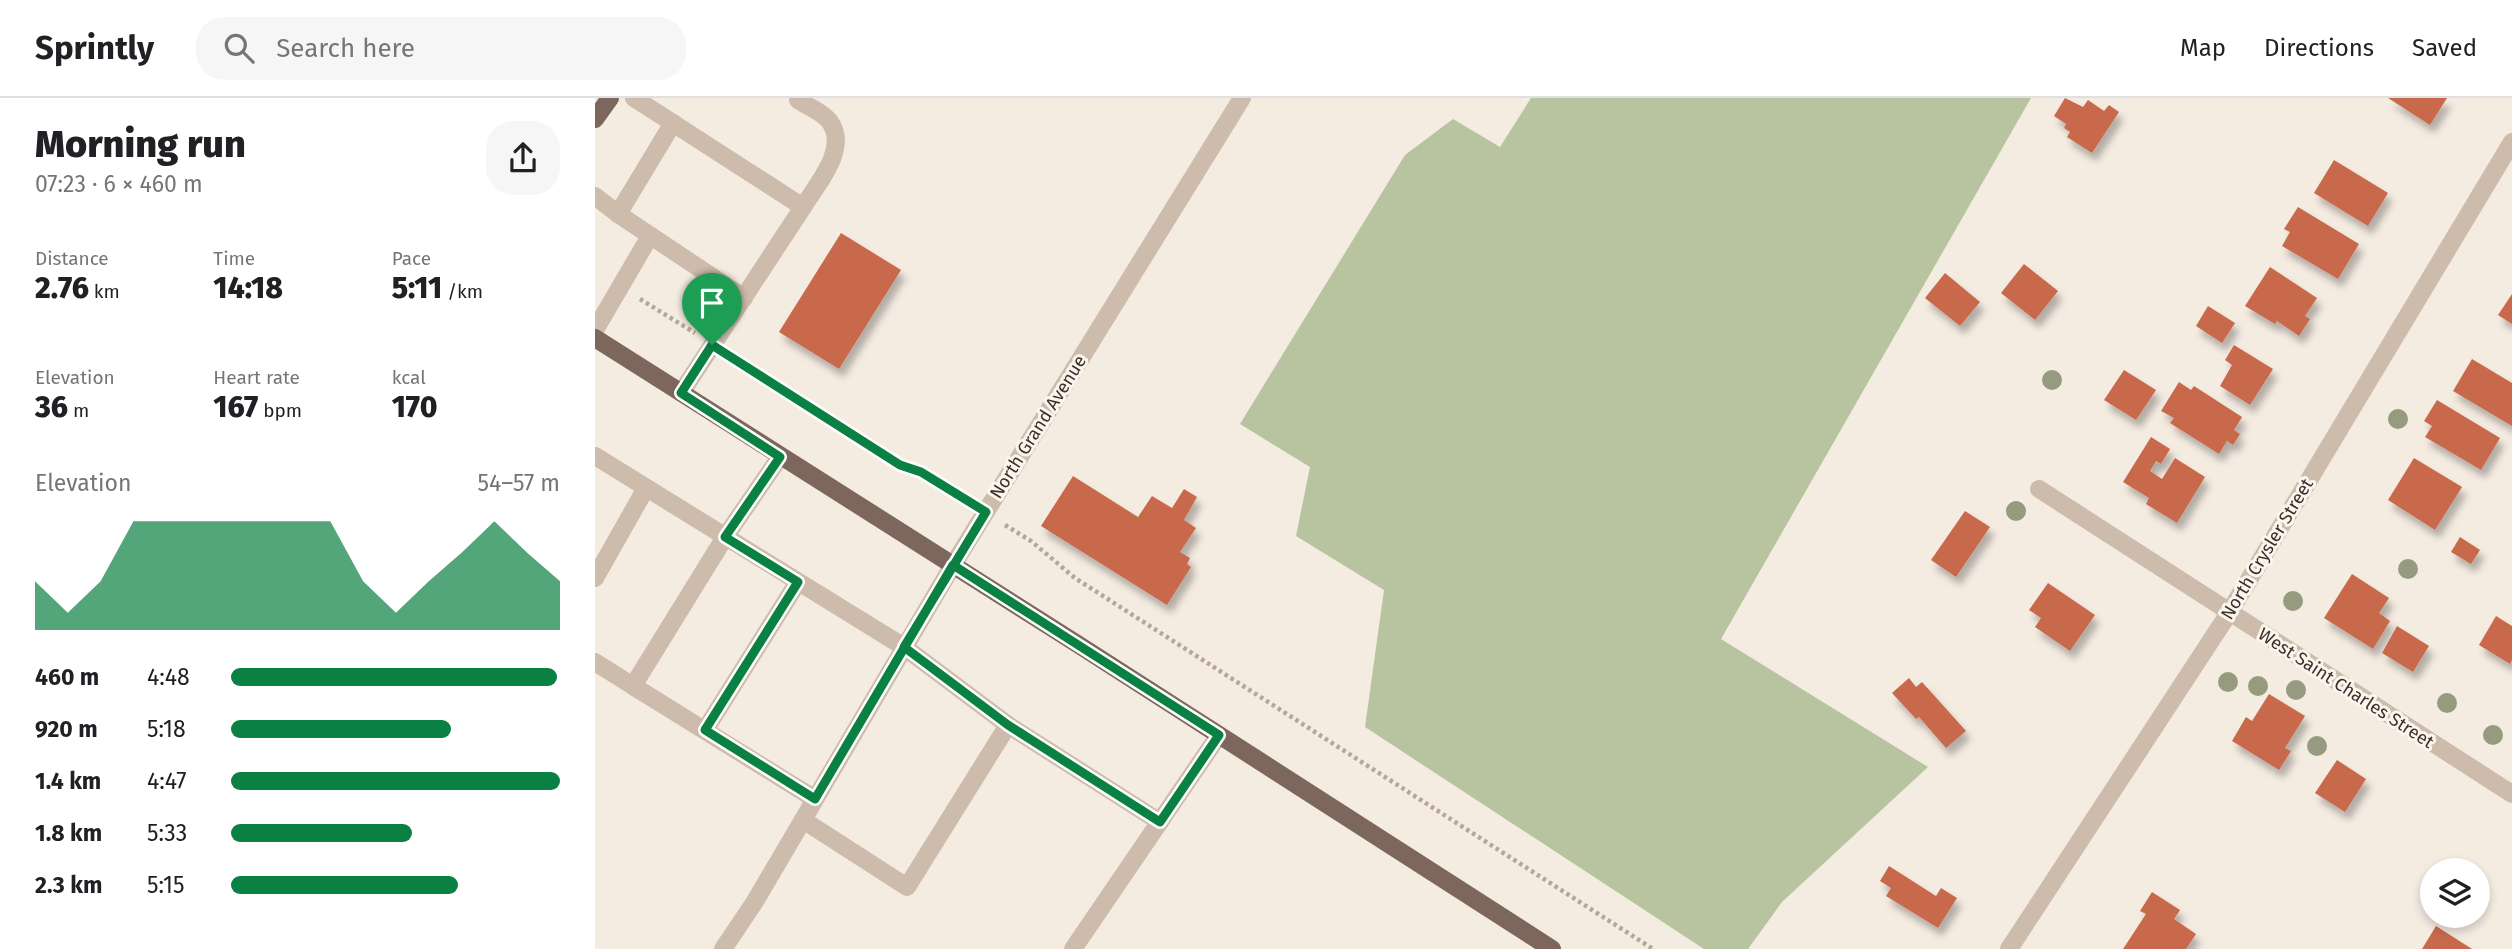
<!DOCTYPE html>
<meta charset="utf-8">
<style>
body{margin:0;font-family:"Fira Sans",sans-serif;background:#f6f6f6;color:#202124;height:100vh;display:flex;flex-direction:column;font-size:26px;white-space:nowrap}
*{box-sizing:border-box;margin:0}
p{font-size:23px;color:#757577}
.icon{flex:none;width:38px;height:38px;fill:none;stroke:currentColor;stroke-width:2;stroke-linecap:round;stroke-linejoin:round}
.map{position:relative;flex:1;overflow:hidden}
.panel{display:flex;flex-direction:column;background:#fff;width:595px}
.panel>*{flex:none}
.fabs{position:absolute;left:1825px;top:760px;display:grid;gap:14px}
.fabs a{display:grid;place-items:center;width:70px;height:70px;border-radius:50%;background:#fff;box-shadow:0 4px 10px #0003;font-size:35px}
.pin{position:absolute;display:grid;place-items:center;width:60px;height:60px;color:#fff;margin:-72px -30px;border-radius:50% 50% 50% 0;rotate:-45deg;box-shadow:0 0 7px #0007}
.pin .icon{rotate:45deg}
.round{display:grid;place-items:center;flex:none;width:74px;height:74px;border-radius:28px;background:#f6f6f6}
.overview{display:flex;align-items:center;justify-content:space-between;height:119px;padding:0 35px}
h1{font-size:38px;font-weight:800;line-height:52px}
.stats{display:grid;grid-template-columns:repeat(3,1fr);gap:10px;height:119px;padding:7px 35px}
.stats div{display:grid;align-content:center}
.stats b{font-size:30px;font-weight:800}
.stats small{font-size:19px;font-weight:400}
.stats p{font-size:19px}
.chart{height:196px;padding:14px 35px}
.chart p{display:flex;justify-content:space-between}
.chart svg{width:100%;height:126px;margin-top:7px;fill:#0b8043;opacity:.7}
ul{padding:0 35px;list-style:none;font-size:23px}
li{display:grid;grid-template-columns:112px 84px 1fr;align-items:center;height:52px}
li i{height:18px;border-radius:9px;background:#0b8043}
header{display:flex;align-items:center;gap:42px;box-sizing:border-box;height:98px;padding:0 35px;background:#fff;border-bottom:2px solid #e0e0e0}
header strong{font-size:33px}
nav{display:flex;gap:38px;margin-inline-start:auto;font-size:24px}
.search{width:490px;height:63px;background:#f6f6f6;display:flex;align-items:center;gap:18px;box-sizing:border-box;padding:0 24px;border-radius:28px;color:#757577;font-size:26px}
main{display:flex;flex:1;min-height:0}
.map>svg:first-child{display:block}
.green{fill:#b8c4a0}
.building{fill:#c8694b;filter:url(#shadow)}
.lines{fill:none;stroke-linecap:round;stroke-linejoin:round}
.path{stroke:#b9a596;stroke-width:4.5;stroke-dasharray:3.5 3.5;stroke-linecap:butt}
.minor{stroke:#cdbbac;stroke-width:18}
.major{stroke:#7d675c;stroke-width:18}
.tree{fill:#969b7f}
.route-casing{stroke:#fff;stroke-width:14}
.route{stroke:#0b8043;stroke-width:9}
.labels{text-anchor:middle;stroke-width:6;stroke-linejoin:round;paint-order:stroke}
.street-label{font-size:18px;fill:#3b302b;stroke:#fbf5ee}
</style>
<header>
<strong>Sprintly</strong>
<div class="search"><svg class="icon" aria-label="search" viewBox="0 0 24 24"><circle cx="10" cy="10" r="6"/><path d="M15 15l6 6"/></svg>Search here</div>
<nav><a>Map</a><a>Directions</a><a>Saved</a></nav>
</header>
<main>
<section class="panel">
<div class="overview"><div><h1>Morning run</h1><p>07:23 · 6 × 460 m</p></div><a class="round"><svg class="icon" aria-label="share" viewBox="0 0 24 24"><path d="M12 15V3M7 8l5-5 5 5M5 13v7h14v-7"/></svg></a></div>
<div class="stats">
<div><p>Distance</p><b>2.76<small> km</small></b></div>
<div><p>Time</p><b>14:18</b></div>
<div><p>Pace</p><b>5:11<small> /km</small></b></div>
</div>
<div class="stats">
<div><p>Elevation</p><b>36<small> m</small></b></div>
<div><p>Heart rate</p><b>167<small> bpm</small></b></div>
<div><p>kcal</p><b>170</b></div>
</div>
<div class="chart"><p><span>Elevation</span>54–57 m</p>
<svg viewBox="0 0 160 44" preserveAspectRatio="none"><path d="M0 44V27L10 38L20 27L30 6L40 6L50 6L60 6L70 6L80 6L90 6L100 27L110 38L120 27L130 17L140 6L150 17L160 27V44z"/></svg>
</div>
<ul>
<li><b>460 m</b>4:48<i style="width:99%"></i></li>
<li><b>920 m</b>5:18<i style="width:67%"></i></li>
<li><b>1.4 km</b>4:47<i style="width:100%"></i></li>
<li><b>1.8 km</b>5:33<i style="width:55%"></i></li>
<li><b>2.3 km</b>5:15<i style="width:69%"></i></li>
</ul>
</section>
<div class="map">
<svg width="1917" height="851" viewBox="0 0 1917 851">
<defs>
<filter id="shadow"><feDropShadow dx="4.5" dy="8" stdDeviation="3.5" flood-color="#0004"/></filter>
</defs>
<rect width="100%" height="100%" fill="#f4ebe1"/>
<path class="green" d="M936,0h500l-310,541 207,128 -146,135 -34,47h-44l-339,-222 19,-137 -88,-54 14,-69 -70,-43 165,-269 48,-36 47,28z"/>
<g class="building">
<path d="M1470,0l18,9 5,-7 16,11 5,-6 10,7 -27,41 -25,-16 3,-5 -6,-4 2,-4 -12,-8z"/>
<path d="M1793,0h59l-17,27z"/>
<path d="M1739,62l54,33 -20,33 -54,-33z"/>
<path d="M1703,109l61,37 -21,35 -56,-33 8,-14 -6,-3z"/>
<path d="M246,135l60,37 -62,99 -60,-37z"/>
<path d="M1429,166l34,27 -23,29 -34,-27z"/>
<path d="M1675,169l47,31 -12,18 5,3 -11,17 -22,-15 -2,3 -30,-18z"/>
<path d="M1350,175l35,29 -20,24 -35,-28z"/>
<path d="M1917,196v30l-14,-9z"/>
<path d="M1613,208l27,17 -13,20 -26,-17z"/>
<path d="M1639,247l39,24 -23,36 -30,-19 12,-21 -7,-5z"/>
<path d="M1877,261l40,24v43l-59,-35z"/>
<path d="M1529,272l32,20 -20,30 -32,-20z"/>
<path d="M1584,284l12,8 3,-4 48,31 -8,13 6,4 -7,11 -6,-4 -8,13 -49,-31 4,-5 -13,-7z"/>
<path d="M1842,302l63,38 -19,32 -56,-33 7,-11 -8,-5z"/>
<path d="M1556,339l19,12 -9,15 -5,-3 -6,10 12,8 13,-21 30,19 -28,46 -31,-19 3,-6 -26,-16z"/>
<path d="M1819,360l48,29 -27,43 -47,-30z"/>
<path d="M478,378l65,41 14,-21 20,12 12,-19 13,8 -13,23 12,8 -16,24 10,6 -3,6 4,3 -24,38 -126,-79z"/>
<path d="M1370,413l25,16 -34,50 -25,-17z"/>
<path d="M1865,439l20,13 -9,14 -20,-12z"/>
<path d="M1757,476l37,24 -10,15 11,8 -17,28 -49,-31z"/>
<path d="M1453,485l47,32 -25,36 -35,-24 6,-9 -12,-8z"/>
<path d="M1901,518l16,10v34l-2,4 -31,-19z"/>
<path d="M1802,528l32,20 -16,26 -31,-19z"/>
<path d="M1314,580l7,9 6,-5 44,49 -20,17 -27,-31 -3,2 -24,-26z"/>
<path d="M1674,596l36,22 -20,32 6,3 -12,19 -47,-29 14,-24 6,4z"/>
<path d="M1742,662l29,19 -21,33 -30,-19z"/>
<path d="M1294,768l47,30 5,-8 16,10 -19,30 -52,-32 5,-8 -11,-7z"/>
<path d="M1557,794l28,18 -6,9 22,15 -10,15h-63l23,-35 -6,-3z"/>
<path d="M1841,828l36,23h-50z"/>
</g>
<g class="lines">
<g class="path">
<path d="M45,201l55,34"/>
<path d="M136,259l169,108 21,7 44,28"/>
<path d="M410,427l26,16 44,37 578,371"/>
</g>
<g class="minor">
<path d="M39,0l169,109 -122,186"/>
<path d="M203,2c9,6 26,13 32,22 19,27 -13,62 -27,85"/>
<path d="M0,98l23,18 126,84"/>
<path d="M23,116l55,-91"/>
<path d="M0,232l55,-94"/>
<path d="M0,358l309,191 104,78 152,97"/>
<path d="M1444,391l473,305"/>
<path d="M0,480l51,-90"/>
<path d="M0,564l38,24 92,-149 55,-80"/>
<path d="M38,588l182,113"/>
<path d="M110,632l93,-148"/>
<path d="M208,722l104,67 101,-162"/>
<path d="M128,851l31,-46 199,-338 289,-467"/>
<path d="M478,851l146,-214"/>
<path d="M1414,851l220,-336 283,-471"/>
</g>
<g class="major">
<path d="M0,21l15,-21"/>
<path d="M0,240l484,307 473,304"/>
</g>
</g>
<g class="tree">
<circle cx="1457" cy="282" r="10"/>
<circle cx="1803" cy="321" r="10"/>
<circle cx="1421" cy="413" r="10"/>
<circle cx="1813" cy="471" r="10"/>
<circle cx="1698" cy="503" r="10"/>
<circle cx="1633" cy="584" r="10"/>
<circle cx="1663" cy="588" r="10"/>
<circle cx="1701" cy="592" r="10"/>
<circle cx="1852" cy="605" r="10"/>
<circle cx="1898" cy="637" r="10"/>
<circle cx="1722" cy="648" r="10"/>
</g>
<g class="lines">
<defs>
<path id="route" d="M117,247l-31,48 99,64 -55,80 73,45 -93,148 110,69c46,-78 92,-156 138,-234l266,170 -59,87 -152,-97 -104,-78 82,-135 -65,-40 -21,-7 -188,-120"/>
</defs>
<use href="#route" class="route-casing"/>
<use href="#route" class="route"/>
</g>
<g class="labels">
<g class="street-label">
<text transform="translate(443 329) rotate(-58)" y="6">North Grand Avenue</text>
<text transform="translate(1672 451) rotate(-59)" y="6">North Crysler Street</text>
<text transform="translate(1751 590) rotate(33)" y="6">West Saint Charles Street</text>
</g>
</g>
</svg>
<div class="fabs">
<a><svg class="icon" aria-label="layers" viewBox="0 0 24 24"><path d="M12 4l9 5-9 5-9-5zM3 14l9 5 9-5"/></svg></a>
</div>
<div class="pin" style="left:117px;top:247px;background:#1e9e55"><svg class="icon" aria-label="arrive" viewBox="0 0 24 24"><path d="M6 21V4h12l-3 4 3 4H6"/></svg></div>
</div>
</main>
